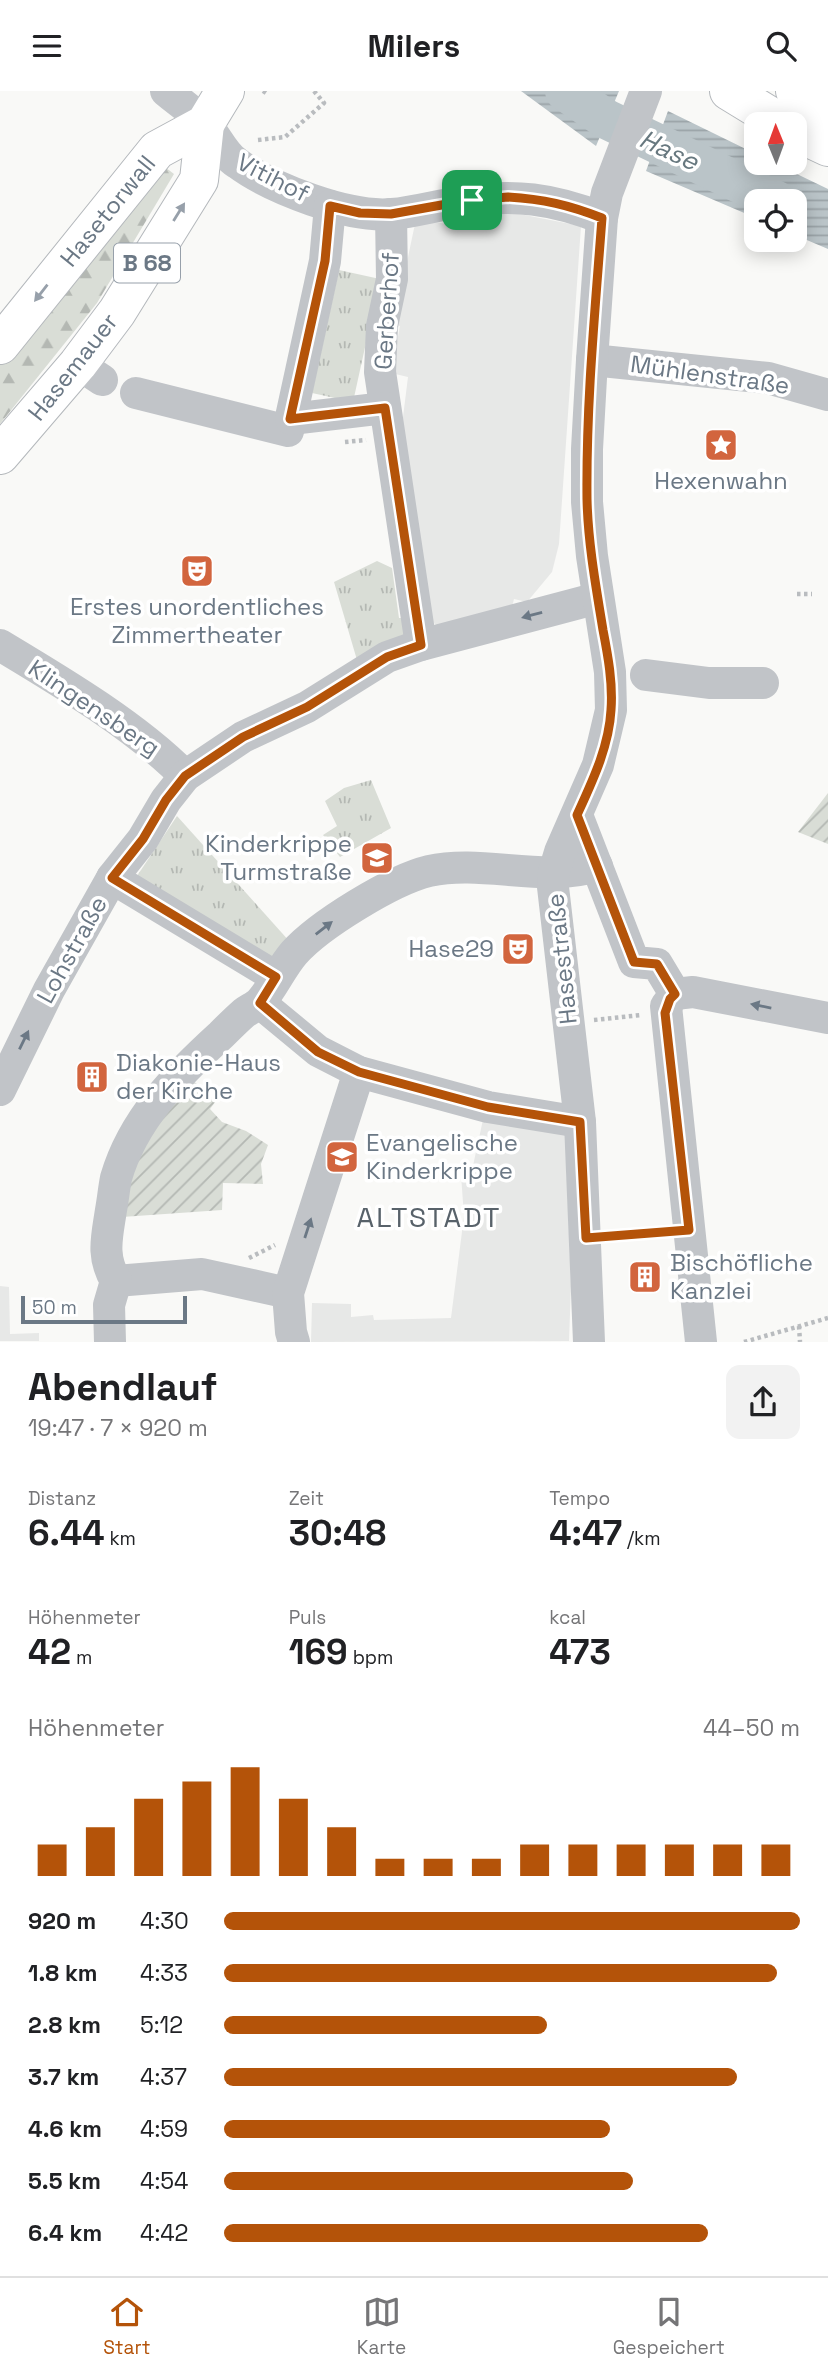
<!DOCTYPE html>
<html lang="de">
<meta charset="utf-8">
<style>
body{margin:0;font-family:"Space Grotesk",sans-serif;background:#f2f2f2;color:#202124;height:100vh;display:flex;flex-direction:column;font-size:26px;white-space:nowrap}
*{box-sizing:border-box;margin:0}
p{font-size:23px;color:#757577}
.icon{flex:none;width:38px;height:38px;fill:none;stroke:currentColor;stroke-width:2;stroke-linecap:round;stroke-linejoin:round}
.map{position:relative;height:1251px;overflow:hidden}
.details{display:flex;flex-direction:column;background:#fff;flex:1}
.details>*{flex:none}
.needle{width:46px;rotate:359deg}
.controls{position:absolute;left:744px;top:21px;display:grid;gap:14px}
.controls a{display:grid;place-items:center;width:63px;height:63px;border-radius:14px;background:#fff;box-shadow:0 4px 18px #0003;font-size:35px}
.scale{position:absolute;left:21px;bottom:18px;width:166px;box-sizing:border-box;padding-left:7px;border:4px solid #6b7885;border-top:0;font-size:19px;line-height:24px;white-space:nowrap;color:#6b7885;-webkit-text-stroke:5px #fff;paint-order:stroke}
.pin{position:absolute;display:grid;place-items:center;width:60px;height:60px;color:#fff;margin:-30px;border-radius:14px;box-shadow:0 4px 10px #0006}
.round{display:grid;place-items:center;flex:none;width:74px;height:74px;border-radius:14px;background:#f2f2f2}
.headline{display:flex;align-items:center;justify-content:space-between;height:119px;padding:0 28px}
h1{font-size:38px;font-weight:800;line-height:52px}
.figures{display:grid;grid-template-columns:repeat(3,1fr);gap:10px;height:119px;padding:7px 28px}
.figures div{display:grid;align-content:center}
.figures b{font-size:35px;font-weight:800}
.figures small{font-size:19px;font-weight:400}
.figures p{font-size:19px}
.chart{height:196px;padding:14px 28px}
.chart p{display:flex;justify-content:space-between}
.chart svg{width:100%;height:126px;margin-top:7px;stroke:#b45309;stroke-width:6}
ul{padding:0 28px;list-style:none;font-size:23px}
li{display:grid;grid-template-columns:112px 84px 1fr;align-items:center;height:52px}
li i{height:18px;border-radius:9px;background:#b45309}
header{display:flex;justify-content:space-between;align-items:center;height:91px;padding:0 28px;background:#fff;font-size:32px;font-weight:800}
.dock{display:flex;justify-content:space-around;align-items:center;height:98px;border-top:2px solid #e0e0e0;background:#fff;font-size:19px;color:#757577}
.dock a{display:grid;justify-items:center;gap:4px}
.dock .active{color:#b45309}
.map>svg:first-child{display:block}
.built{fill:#e7e8e7}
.grass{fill:url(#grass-tufts)}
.forest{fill:url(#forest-firs)}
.garden{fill:url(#garden-furrows)}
.water{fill:url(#water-rules)}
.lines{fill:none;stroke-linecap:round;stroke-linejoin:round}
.river{stroke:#bac4c8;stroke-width:40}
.major-casing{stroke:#b4b8bc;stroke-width:40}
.path{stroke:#b9bcbf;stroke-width:4.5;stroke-dasharray:3.5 3.5;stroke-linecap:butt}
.minor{stroke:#c1c4c8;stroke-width:32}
.major{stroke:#fff;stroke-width:38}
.oneway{fill:#97a0aa}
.oneway2{fill:#6b7885}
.route-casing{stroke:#fff;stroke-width:14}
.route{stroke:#b45309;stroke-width:9}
.labels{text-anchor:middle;stroke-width:7;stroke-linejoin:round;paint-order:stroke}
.shield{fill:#fff;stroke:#97a0aa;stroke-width:2}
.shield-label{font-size:23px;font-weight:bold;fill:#6b7885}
.street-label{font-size:24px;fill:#6b7885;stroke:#fff}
.poi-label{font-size:24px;fill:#6b7885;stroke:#fff;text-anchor:start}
.water-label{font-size:26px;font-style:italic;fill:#67787f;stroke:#fff}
.quarter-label{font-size:28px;letter-spacing:2px;fill:#58626a;stroke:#fff}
</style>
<header><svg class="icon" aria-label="menu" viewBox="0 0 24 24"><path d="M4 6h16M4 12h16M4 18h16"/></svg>Milers<svg class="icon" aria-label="search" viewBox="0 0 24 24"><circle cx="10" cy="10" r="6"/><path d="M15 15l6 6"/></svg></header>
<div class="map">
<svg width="828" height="1251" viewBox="0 0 828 1251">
<defs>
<pattern id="grass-tufts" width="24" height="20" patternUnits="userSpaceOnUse" patternTransform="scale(1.75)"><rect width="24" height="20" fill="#d9ddd6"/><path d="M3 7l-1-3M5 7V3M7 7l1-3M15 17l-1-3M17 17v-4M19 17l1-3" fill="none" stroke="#b4b8b3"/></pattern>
<pattern id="forest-firs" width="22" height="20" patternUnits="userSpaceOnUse" patternTransform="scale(1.75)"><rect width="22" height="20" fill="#d9ddd6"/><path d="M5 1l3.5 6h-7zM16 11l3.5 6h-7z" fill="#b4b8b3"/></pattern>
<pattern id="garden-furrows" width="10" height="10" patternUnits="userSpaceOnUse" patternTransform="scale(1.75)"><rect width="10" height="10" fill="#d9ddd6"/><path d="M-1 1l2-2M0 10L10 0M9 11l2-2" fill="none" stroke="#b4b8b3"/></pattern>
<pattern id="water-rules" width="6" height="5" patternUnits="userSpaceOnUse" patternTransform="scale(1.75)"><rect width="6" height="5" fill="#bac4c8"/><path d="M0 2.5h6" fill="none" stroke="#9ba4a8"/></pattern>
</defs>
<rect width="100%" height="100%" fill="#f9f9f7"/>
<g class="built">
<path d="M479,115l102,20 -22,318 -7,28 -25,30 -13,-3 -2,8 -74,20 -13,-13 -21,-140 -1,-57 5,-40 -17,-4 9,-47 -6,-2 22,-105 31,5 -1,-12z"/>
<path d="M484,1024l81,14 6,157 -2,55 -258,1 1,-39 39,1v13l22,-2 1,5 77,-2 13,-102 -3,-41h10z"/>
<path d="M0,1195l9,1 1,47 29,-1v8h-39z"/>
</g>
<g class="grass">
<path d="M339,179l41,9 -27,123 -41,-9z"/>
<path d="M377,470l15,7 7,50h6l2,15 -50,27 -23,-78z"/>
<path d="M371,689l20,48 -51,29 -17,-22 14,-9 -12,-25 19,-13z"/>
<path d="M177,725l113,126 -16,21 -137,-87z"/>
</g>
<path class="forest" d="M161,73l13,10 -77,129 -97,121v-62z"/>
<g class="garden">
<path d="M828,702v51l-30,-12z"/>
<path d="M189,986l27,24 -6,8 12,13 24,9 22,14 -7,19 2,20 -40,-1 -1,27 -100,7 7,-41 27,-55z"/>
</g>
<g class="water">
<path d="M521,0h98l-23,55z"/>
<path d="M668,20l88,43v9h18l54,26v60l-33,-14 -1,-34h-38v17l-110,-47z"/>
</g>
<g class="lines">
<path class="river" d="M565,0l41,28 171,82"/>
<defs>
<g id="major">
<path d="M729,0l54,33"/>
<path d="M795,0l33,20"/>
<path d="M794,40l34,16"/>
<path d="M0,254l157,-195 48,-26 20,-33"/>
<path d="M0,364l78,-91 39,-52 82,-132 6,-56"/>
</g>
</defs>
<use href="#major" class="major-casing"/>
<g class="path">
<path d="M263,0l3,2"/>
<path d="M258,49l27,-3 39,-34 -10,-12"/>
<path d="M345,351l21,-2"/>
<path d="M797,503h15"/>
<path d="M594,929l47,-5"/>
<path d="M609,1146l57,-5"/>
<path d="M249,1167l26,-13"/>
<path d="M799,1235l1,16"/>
<path d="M744,1251l84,-24"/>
</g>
<g class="minor">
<path d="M166,0c13,11 30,22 41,35 10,11 17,29 30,37 35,26 112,55 155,51 23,-2 46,-9 69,-12 52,-9 93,-3 141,16"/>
<path d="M391,123l1,65 -10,47 -2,46 41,273"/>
<path d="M592,269l176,18 60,17"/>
<path d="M78,273l24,16"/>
<path d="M136,302l152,38 37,-170 5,-55"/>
<path d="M291,328l94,-11"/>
<path d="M0,554c60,36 136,81 185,131"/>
<path d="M646,584l63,8h54"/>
<path d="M577,724l57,147 23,2 18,30"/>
<path d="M112,787l164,99"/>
<path d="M260,912l58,48 41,21 129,35 92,15"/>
<path d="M0,999l49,-100 63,-112 31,-39 23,-39 19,-24 58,-39 64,-30 80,-50 34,-12 177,-47"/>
<path d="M116,1190l86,-7 86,19"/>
<path d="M110,1251l-1,-37 7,-24c-15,-25 -9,-44 -5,-71 2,-11 3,-22 5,-32 17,-59 61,-103 105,-143 7,-7 15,-15 23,-22 5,-4 13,-7 17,-12 13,-15 20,-33 33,-48 25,-28 98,-73 135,-82 54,-12 114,12 168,-5"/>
<path d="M294,1251l-3,-10 -3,-39 71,-221"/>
<path d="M589,1251l-9,-220 -27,-235 1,-15 6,-20 38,-87 13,-55 -1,-38 -18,-116 -5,-54v-53l5,-89 10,-142 5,-25 39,-102"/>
<path d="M701,1251l-35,-336 9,-12 18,-2 135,26"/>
</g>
<use href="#major" class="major"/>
</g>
<defs><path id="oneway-solid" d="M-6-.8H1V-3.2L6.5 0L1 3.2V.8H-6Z" transform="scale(1.75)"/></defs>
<g class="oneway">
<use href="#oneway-solid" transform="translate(179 121) rotate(-58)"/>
<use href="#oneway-solid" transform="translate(41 202) rotate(128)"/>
</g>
<g class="oneway2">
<use href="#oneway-solid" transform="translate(532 524) rotate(165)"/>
<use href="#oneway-solid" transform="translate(324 837) rotate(-38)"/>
<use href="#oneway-solid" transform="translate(761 915) rotate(-169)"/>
<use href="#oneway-solid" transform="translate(24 949) rotate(-64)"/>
<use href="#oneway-solid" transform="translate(308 1137) rotate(-72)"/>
</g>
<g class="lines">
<defs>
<path id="route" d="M508,106c35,2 61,8 94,21 -7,93 -16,187 -15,281 1,44 9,88 16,131 5,26 10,53 8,80 -2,37 -19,72 -34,105l57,147 23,2 18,30 -5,5 -5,14 24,217 -103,8 -6,-116 -92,-15 -129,-35 -41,-20 -58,-49 16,-26 -164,-99 31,-39 23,-39 19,-24 58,-39 64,-30 80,-50 34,-12 -36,-237 -95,11 35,-158 5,-55 30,7 31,1 73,-13z"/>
</defs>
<use href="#route" class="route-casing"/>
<use href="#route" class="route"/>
</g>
<defs>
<symbol id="sight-square" viewBox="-11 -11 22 22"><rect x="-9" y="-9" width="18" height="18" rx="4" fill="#d2653e" stroke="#fff"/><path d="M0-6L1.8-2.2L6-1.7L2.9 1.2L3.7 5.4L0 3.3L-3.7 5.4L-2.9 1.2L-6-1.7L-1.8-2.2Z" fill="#fff"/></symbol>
<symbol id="theatre-square" viewBox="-11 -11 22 22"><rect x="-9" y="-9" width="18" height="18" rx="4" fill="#d2653e" stroke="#fff"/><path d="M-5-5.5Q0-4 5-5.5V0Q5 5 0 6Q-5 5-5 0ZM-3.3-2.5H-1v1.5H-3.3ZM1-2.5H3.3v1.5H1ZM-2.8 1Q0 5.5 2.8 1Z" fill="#fff"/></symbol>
<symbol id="school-square" viewBox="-11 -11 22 22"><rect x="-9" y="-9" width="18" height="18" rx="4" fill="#d2653e" stroke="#fff"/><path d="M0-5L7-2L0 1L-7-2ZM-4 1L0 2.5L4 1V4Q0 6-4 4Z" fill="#fff"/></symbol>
<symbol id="building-square" viewBox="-11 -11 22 22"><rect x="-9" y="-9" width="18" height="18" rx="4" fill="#d2653e" stroke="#fff"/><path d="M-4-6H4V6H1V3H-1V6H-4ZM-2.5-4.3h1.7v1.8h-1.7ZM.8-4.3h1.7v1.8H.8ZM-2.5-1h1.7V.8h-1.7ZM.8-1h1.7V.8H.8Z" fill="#fff"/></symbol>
</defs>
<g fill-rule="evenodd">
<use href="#sight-square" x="702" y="335" width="38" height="38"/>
<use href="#theatre-square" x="178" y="461" width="38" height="38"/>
<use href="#school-square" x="358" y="748" width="38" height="38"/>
<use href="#theatre-square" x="499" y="839" width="38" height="38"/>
<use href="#building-square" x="73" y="967" width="38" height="38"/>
<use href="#school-square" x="323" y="1047" width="38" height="38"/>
<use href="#building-square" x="626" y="1167" width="38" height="38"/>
</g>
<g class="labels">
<rect class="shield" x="114" y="152.5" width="66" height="39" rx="5"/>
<g class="shield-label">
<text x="147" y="180">B 68</text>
</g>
<g class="street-label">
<text transform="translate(273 87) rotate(27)" y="8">Vitihof</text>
<text transform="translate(108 120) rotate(-51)" y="8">Hasetorwall</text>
<text transform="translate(387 220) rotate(-86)" y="8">Gerberhof</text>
<text transform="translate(73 276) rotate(-52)" y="8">Hasemauer</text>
<text transform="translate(710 284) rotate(8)" y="8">Mühlenstraße</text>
<text transform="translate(94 617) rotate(34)" y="8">Klingensberg</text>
<text transform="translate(72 859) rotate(-61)" y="8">Lohstraße</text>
<text transform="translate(562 868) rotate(-96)" y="8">Hasestraße</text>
</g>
<g class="poi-label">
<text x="721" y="398" text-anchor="middle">Hexenwahn</text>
<text x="197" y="524" text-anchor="middle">Erstes unordentliches<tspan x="197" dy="28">Zimmertheater</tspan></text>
<text x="352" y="761" text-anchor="end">Kinderkrippe<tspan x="352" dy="28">Turmstraße</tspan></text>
<text x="494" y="866" text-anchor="end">Hase29</text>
<text x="116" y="980">Diakonie-Haus<tspan x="116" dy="28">der Kirche</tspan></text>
<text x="366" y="1060">Evangelische<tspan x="366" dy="28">Kinderkrippe</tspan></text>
<text x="670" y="1180">Bischöfliche<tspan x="670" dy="28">Kanzlei</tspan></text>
</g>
<g class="water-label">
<text transform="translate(669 59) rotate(25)" y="9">Hase</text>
</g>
<g class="quarter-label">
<text x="429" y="1136">ALTSTADT</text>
</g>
</g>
</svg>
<div class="controls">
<a><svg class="needle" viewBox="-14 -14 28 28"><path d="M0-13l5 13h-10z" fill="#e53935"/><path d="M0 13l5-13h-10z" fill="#757577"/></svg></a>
<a><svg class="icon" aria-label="locate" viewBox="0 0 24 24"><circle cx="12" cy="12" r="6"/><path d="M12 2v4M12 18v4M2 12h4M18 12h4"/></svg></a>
</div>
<div class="scale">50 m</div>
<div class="pin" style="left:472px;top:109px;background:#1e9e55"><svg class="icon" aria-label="arrive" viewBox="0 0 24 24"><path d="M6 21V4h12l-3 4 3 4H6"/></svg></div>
</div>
<section class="details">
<div class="headline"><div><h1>Abendlauf</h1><p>19:47 · 7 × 920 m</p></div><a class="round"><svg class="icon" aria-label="share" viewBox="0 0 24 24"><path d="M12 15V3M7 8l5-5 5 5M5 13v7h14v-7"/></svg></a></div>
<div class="figures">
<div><p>Distanz</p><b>6.44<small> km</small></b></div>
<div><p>Zeit</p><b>30:48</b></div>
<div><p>Tempo</p><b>4:47<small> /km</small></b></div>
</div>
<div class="figures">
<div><p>Höhenmeter</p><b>42<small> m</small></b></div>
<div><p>Puls</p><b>169<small> bpm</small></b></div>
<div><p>kcal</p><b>473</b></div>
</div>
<div class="chart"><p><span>Höhenmeter</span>44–50 m</p>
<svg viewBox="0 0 160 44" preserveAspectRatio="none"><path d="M5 44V33M15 44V27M25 44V17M35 44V11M45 44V6M55 44V17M65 44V27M75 44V38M85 44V38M95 44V38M105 44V33M115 44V33M125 44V33M135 44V33M145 44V33M155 44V33"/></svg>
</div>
<ul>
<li><b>920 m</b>4:30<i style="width:100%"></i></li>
<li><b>1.8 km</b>4:33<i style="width:96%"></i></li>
<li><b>2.8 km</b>5:12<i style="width:56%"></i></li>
<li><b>3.7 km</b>4:37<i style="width:89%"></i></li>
<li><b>4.6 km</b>4:59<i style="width:67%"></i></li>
<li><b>5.5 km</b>4:54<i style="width:71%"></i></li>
<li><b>6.4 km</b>4:42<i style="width:84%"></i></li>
</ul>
</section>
<nav class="dock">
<a class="active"><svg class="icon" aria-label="home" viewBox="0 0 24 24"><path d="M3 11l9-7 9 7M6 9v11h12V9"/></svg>Start</a>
<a><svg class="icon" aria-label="map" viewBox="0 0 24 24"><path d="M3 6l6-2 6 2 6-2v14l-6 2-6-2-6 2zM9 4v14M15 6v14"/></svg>Karte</a>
<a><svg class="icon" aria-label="saved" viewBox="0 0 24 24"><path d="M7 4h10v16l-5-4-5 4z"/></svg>Gespeichert</a>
</nav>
